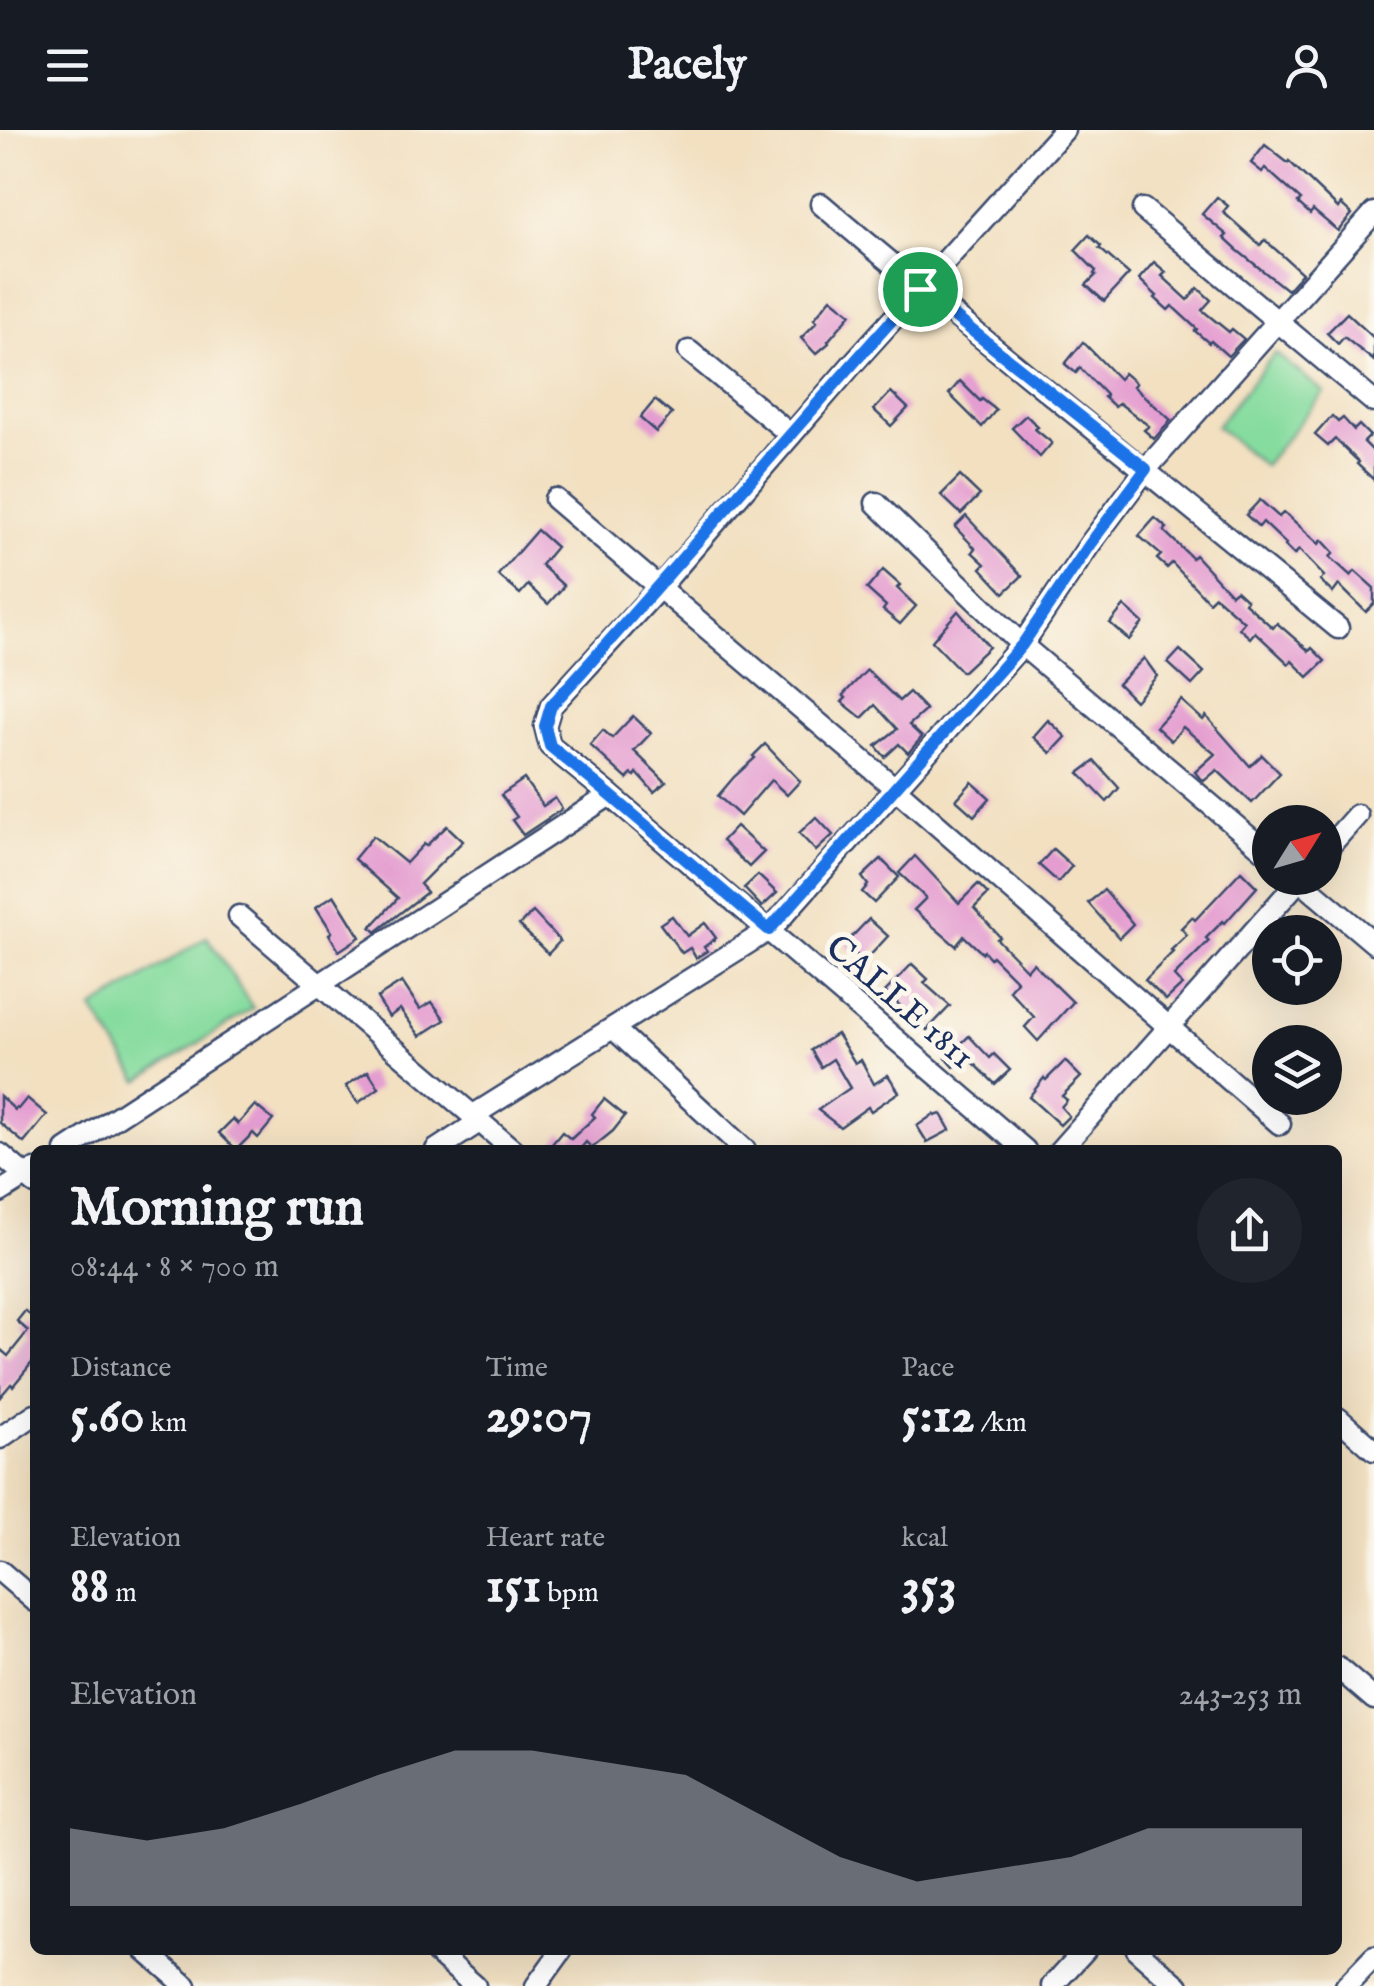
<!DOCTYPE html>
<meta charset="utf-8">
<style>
body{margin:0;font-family:"IM FELL English",serif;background:#20242c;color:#f1f3f6;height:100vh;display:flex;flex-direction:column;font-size:38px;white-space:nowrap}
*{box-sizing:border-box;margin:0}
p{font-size:32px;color:#9ea1a6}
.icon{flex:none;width:55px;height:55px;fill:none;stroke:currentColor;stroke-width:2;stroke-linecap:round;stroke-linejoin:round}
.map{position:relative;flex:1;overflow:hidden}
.details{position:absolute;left:30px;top:1015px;width:1312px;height:810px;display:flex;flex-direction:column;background:#171b24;border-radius:15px;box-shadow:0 10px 40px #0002}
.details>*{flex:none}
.needle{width:65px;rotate:53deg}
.buttons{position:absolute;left:1252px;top:675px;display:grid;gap:20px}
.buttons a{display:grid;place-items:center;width:90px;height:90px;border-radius:50%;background:#171b24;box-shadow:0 10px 40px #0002;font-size:50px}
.pin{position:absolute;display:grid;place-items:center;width:85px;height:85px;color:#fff;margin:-42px;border:5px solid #fff;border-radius:50%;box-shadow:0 2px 10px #0007}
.round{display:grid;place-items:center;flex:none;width:105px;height:105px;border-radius:52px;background:#20242c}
.summary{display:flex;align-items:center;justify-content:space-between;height:170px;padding:0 40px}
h1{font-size:55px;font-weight:800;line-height:75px}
.metrics{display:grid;grid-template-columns:repeat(3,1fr);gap:15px;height:170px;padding:10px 40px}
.metrics div{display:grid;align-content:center}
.metrics b{font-size:50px;font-weight:800}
.metrics small{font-size:28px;font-weight:400}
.metrics p{font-size:28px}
.chart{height:280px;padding:20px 40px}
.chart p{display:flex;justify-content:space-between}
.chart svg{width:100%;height:180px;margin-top:10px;fill:#8c9099;opacity:.7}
header{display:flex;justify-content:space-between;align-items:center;height:130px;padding:0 40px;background:#171b24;font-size:45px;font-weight:800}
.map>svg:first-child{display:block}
.green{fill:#86dc9f;stroke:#50867e;stroke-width:2.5}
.building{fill:#e49dd0}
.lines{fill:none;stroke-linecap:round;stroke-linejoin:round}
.minor-casing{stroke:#3b4a6d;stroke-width:25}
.minor{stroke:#fff;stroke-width:20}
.route-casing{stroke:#fff;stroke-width:20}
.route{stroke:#1a73e8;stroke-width:12}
.labels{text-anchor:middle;stroke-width:10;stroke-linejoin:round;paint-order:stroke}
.street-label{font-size:35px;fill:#1b2f5e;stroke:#fbf7ec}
</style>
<header><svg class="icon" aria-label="menu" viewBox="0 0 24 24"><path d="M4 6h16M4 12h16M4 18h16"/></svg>Pacely<svg class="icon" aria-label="person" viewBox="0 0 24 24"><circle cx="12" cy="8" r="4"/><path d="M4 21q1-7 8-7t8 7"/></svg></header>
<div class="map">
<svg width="1374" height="1856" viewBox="0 0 1374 1856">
<rect width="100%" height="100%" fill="#fbf7ec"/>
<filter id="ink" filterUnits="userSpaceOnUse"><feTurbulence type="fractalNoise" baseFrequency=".01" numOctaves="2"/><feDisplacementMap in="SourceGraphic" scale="20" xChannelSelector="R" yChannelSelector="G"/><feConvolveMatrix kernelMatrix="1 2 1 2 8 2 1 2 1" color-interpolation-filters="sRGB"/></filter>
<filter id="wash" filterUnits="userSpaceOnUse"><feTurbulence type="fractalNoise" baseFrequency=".0048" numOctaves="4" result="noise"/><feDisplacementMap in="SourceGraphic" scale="40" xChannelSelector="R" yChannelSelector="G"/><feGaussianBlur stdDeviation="2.25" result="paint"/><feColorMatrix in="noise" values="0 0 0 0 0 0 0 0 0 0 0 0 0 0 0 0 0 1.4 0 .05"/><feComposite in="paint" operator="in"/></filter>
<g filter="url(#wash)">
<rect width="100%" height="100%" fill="#f2e0c1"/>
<g class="green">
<path d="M1275,223l49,39 -60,74 -48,-40z"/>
<path d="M207,807l46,71 -114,73 -46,-72z"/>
</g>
<g id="blocks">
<g class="building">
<path d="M1265,15l23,18 1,-2 49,47 3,-4 11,10 -14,17 -25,-21 -3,4 -12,-11 3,-3 -36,-32 -3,4 -11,-9z"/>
<path d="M1217,67l11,9 -5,6 37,33 5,-5 37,33 -15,17 -50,-40 -13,-12 3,-3 -25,-21z"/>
<path d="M1089,105l12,11 -2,2 30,26 -25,27 -18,-16 10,-10 -2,-1 2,-3 -21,-21z"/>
<path d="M1154,132l12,10 -4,4 26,24 10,-12 13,12 -9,10 27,22 3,-3 12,10 -16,17 -17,-15 -2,2 -14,-12 2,-2 -25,-23 -4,4 -13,-12 2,-2 -18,-17z"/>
<path d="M831,168l20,16 -23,27 1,2 -13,11 -15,-16 16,-16 -3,-3z"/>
<path d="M1347,183l27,25v23l-30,-24 -6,7 -11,-11z"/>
<path d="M1083,212l36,37 5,-6 12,10 -3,3 38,34 -17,19 -10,-9 5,-4 -30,-23 -4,4 -11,-10 2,-2 -26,-27 -4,5 -11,-9z"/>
<path d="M960,251l20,20 2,-2 14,11 -14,17 -33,-33z"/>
<path d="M891,262l17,16 -17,18 -17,-16z"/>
<path d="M655,270l17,14 -16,18 -16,-14z"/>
<path d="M1026,285l12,12 -3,2 17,14 -12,14 -28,-29z"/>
<path d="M1332,286l6,6 5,-4 11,12 5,-5 11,11 -6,6 10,10v28l-17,-16 2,-2 -24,-23 -7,7 -13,-11z"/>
<path d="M960,346l20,19 -19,19 -20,-19z"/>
<path d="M1260,370l19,17 5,-5 35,32 3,-4 12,13 -4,4 21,19 4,-5 19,17v16l-8,8 -27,-27 -6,8 -13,-12 4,-5 -25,-26 -5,5 -9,-9 1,-2 -23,-22 -4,5 -13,-12z"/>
<path d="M966,386l56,60 -18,17 -23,-25 4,-4 -13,-12 3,-4 -20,-21z"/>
<path d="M1155,388l12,10 -3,3 28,27 3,-3 36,39 5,-4 11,10 -2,3 28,25 4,-5 32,28 3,-3 13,13 -17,16 -16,-16 -3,3 -34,-32 -5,6 -11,-10 5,-6 -29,-26 -6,6 -37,-39 -5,5 -10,-9 4,-4 -22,-19z"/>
<path d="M537,400l19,17 -15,18 23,21 -16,18 -20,-19 -8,9 -22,-19z"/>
<path d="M883,440l17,15 -3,3 19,18 -16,18 -17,-14 3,-4 -19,-17z"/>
<path d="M1124,476l19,17 -14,17 -19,-17z"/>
<path d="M958,481l31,36 -27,25 -30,-31z"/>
<path d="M1180,520l24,22 -12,13 -24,-22z"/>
<path d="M1144,528l13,18 -22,25 -17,-17z"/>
<path d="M867,540l32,31 10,-9 17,18 -17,15 13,12 -14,16 -9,-9 -14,13 -9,-11 21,-17 -22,-24 -13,13 -20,-16 4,-4 -3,-3z"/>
<path d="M1181,570l22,20 3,-4 44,50 12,-11 18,18 -28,30 -35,-33 -13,11 -5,-4 -4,-5 20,-18 -32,-27 -12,14 -15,-14z"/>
<path d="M633,586l18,17 -17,18 32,31 -12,10 -17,-19 -2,3 -3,-2 -5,5 -37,-34 13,-15 9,8z"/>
<path d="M1048,590l18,17 -15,16 -18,-16z"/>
<path d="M765,614l35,37 -13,14 -16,-15 -31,36 -22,-20 16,-19 21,-19 -2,-2z"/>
<path d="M1095,631l24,27 -12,14 -28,-29z"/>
<path d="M524,649l19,27 12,-8 7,11 -39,26 -11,-15 5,-3 -16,-22z"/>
<path d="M972,652l18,16 -16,18 -18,-16z"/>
<path d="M816,687l17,18 -17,16 -17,-18z"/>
<path d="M447,696l16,15 -43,43 7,8 -51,40 -5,-5 27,-29 -44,-39 19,-23 33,27 18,-19 2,2z"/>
<path d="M736,696l28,26 -15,15 -27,-26z"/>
<path d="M1053,719l19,17 -14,16 -19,-17z"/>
<path d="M915,726l44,47 19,-19 10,10 -14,14 26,29 -3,2 30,31 6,-7 40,39 -35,39 -13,-14 9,-10 -25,-27 8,-9 -25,-25 -2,2 -6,-7 -2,2 -18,-17 -8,10 -42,-36 12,-12 -27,-25z"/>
<path d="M881,729l18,18 -25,26 -12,-11 6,-7 -6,-8z"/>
<path d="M1241,741l16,16 -32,36 -2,-2 -17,17 3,3 -35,35 8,9 -16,15 -21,-20 28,-28 -2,-2 16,-15 -6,-7 11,-11 3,3z"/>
<path d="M758,745l19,18 -15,14 -18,-19z"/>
<path d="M1104,760l29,34 -14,14 -31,-35z"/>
<path d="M334,765l26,42 -21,14 -10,-17 3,-2 -16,-25z"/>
<path d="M533,782l27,29 -12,13 -29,-29z"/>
<path d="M672,786l15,20 18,-13 11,15 -12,9 3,4 -11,7 -6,-10 -8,5 -22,-29z"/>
<path d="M869,789l19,17 -24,26 -19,-18z"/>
<path d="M912,834l16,15 -4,4 26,23 -23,24 -42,-38z"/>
<path d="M402,852l18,27 12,-7 13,18 -25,16 -20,-27 -11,8 -12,-19z"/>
<path d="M837,904l18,29 6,-3 13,24 14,-9 11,17 -28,19 -3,-4 -28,20 -22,-17 32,-22 -17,-29 -12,8 -10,-17z"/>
<path d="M969,906l21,22 4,-4 16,16 -15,14 -26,-26 -15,9 -8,-9z"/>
<path d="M1065,931l16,16 -19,19 5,4 -6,7 8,9 -9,9 -31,-28 15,-19 2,2z"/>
<path d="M368,941l11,17 -21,15 -12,-17z"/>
<path d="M0,966l15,14 1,-2 2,1 9,-11 20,17 -23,28 -24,-20z"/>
<path d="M604,969l21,17 -12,15 -21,17 -6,-6 -5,6 3,2h-37l15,-18 9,7 24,-22 -3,-3z"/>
<path d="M255,975l18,15 -15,18 -5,-5 -17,17 -17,-17 14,-14 5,5z"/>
<path d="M934,984l1,2 6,-2 9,16 -23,12 -10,-16z"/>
<path d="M25,1181l10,8v40l-22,27 -2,-2 -11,13v-48l8,7 20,-25 -11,-10z"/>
</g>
</g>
</g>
<g filter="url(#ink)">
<use href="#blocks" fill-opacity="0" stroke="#3b4a6d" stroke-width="2.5"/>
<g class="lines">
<defs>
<g id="minor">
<path d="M821,74c169,144 345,282 517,424"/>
<path d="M1143,79l231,193"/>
<path d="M689,221l102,84"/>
<path d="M555,369l341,290 384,335"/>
<path d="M876,373l146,142 248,210"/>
<path d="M1325,721l32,-36"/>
<path d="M1297,748l77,65"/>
<path d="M239,786l274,234"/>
<path d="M613,898l132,122"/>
<path d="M472,986l300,-188 250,-283 68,-101 56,-75 228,-256"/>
<path d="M66,1020l544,-355"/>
<path d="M436,1020l43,-28"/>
<path d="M1025,1020l-415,-355 -60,-49 -5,-20 6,-20 108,-118 196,-227 209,-231"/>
<path d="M1060,1020l241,-272"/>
<path d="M0,1024l35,30"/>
<path d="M0,1062l35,-22"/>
<path d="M1338,1288l36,32"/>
<path d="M0,1308l35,-24"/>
<path d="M0,1441l35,30"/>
<path d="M1338,1538l36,31"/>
<path d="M145,1820l41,36"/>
<path d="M434,1820l41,36"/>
<path d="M1137,1820l41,36"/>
<path d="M536,1856l26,-36"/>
<path d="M1052,1856l33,-36"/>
<path d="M1346,1856l28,-29"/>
</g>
</defs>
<use href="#minor" class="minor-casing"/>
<use href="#minor" class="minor"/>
</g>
</g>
<g class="lines" filter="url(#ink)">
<defs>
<path id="route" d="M920,159l226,180 -56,75 -68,101 -253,285 -159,-135 -60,-49 -5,-20 6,-20c125,-137 244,-280 369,-417z"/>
</defs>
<use href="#route" class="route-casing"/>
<use href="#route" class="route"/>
</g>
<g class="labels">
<g class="street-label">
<text transform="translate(901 871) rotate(41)" y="12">CALLE 1811</text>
</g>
</g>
</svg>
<div class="buttons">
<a><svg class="needle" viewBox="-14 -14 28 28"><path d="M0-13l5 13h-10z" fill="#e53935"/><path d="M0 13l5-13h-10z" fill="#9ea1a6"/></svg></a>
<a><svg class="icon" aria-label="locate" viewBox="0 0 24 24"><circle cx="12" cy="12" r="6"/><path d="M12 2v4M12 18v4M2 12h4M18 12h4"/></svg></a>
<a><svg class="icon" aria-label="layers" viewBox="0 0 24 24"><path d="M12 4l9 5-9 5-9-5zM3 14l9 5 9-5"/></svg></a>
</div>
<div class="pin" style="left:920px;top:159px;background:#1e9e55"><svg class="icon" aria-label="arrive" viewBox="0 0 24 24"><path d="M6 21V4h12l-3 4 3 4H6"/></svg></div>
<section class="details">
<div class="summary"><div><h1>Morning run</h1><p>08:44 · 8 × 700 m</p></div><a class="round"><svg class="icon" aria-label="share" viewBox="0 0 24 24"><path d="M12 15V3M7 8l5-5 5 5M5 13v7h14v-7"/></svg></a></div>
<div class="metrics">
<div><p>Distance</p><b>5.60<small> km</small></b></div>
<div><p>Time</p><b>29:07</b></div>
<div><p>Pace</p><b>5:12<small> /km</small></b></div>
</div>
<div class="metrics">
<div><p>Elevation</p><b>88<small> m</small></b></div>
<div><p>Heart rate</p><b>151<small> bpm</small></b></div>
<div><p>kcal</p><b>353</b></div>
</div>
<div class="chart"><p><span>Elevation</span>243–253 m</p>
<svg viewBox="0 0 160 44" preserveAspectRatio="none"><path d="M0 44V25L10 28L20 25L30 19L40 12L50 6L60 6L70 9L80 12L90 22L100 32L110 38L120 35L130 32L140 25L150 25L160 25V44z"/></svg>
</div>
</section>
</div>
